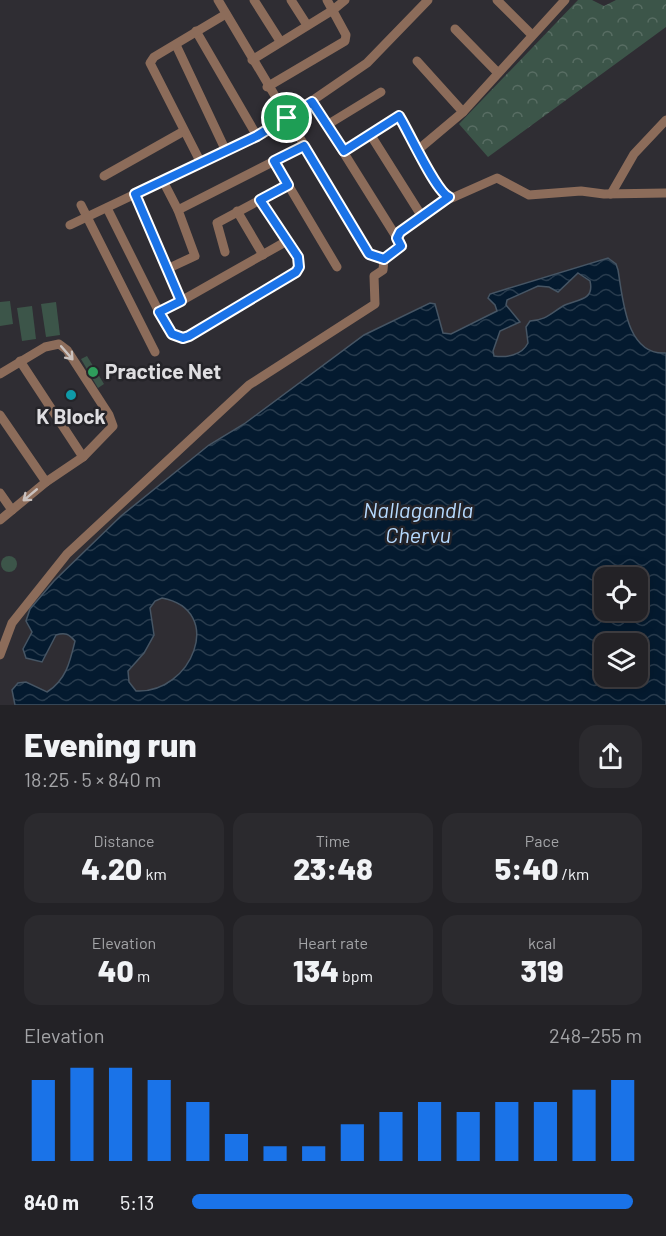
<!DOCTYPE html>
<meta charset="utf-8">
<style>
body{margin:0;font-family:Barlow,sans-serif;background:#2b2a2e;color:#f1f3f6;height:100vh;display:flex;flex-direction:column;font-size:22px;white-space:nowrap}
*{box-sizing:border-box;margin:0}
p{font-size:20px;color:#a3a4a7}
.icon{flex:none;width:33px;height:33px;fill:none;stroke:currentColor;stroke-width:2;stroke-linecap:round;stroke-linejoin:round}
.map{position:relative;height:705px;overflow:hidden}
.details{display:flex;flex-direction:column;background:#232226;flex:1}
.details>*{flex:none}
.tools{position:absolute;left:594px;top:567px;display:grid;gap:12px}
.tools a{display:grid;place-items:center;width:54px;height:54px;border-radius:12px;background:#232226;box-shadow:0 3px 15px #0003,0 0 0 2px #403f43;font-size:30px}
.pin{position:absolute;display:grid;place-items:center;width:51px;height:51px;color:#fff;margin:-26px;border:3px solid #fff;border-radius:50%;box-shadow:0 2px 6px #0007}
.round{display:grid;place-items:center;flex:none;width:63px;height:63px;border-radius:18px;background:#2b2a2e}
.overview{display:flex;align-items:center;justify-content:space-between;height:102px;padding:0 24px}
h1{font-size:33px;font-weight:800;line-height:45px}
.stats{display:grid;grid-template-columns:repeat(3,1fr);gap:9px;height:102px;padding:6px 24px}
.stats div{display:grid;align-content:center;border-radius:15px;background:#2b2a2e;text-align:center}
.stats b{font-size:30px;font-weight:800}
.stats small{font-size:16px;font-weight:400}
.stats p{font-size:16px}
.chart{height:168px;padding:12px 24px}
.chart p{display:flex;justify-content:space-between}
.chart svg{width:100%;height:108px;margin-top:6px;stroke:#1a73e8;stroke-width:6}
ul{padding:0 24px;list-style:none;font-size:20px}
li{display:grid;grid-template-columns:96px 72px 1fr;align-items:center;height:45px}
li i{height:15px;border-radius:8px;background:#1a73e8}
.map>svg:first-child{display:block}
.grass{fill:#3c5549}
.park{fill:url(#park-crowns)}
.water{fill:url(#water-waves);stroke:#465564;stroke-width:1.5;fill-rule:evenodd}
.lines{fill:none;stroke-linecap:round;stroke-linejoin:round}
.minor{stroke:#8c6c5a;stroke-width:9}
.oneway{stroke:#cac2bf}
.route-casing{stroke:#fff;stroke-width:12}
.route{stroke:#1a73e8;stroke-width:8}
.leisure-dot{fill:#2e9e5b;stroke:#252429;stroke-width:2}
.culture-dot{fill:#0f9aa8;stroke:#252429;stroke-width:2}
.labels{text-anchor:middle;stroke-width:5;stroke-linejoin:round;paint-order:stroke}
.poi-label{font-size:21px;font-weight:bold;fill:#dfdee1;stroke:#252429;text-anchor:start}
.water-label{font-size:22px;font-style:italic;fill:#b6daff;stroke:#252429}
</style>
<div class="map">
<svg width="666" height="705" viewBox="0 0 666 705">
<defs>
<pattern id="park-crowns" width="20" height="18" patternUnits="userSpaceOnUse" patternTransform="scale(1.5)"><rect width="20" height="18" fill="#3c5549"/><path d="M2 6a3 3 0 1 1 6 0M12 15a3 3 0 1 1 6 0" fill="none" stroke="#586d63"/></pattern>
<pattern id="water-waves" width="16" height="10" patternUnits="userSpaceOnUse" patternTransform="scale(1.5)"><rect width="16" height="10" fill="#041a2f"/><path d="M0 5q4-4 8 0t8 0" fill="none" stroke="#283b4d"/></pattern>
</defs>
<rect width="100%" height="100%" fill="#2f2d33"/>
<g class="grass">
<path d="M10,301l3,23 -13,2v-24z"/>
<path d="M56,302l4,33 -14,2 -5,-33z"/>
<path d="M32,306l4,33 -14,2 -5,-33z"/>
<path d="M87,356l17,28 -6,4 -17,-29z"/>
<circle cx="9" cy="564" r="8"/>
</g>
<path class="park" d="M578,0h14l12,6 12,-6h50v27l-178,130 -29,-33z"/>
<path class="water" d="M608,258l8,6 2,6c5,29 8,86 48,83v352h-651l-3,-15 6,-7 8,-1 21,10c19,-12 23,-30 28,-51 -6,-7 -10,-9 -19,-6l-14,27 -16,-4 -3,-9 9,-17 -6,-11 4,-12 24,-28 67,-65 88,-71 35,-21 120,-89 66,-32 5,1 8,29 8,1 46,-23 -2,-6 -7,-7 2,-4zM578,273l12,8c5,21 -15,18 -27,25 -13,8 -17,14 -33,15l-4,6 2,16c-6,12 -21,15 -34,13l-1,-5 7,-20 20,-9 -14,-17 1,-5 31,-14 11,1 9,5zM604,578h34v32h-34zM162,598c64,12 30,96 -26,93l-7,-9 -1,-11 16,-18 10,-18 -4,-27 5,-7zM604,644h34v32h-34z"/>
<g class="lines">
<g class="minor">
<path d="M218,0l151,254 15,5 17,-13 -4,-8 3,-6 49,-35"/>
<path d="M254,0l26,41"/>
<path d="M291,0l16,25"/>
<path d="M497,0l34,34"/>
<path d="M455,29l43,44"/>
<path d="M196,31l61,105"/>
<path d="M176,45l50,106"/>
<path d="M252,60l81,-50 12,-10"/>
<path d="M417,61l46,51"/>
<path d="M267,87l78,-46 1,-6 -19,-35"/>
<path d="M312,102l85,136"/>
<path d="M327,125l54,-33"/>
<path d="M370,134l51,81"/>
<path d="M419,149l44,-37 102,-112"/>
<path d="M344,151l55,-35c16,26 26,56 46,80l7,2 45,-20 32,17 52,-4 23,3 62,-1"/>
<path d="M274,161l63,106"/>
<path d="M201,163l-51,-100 4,-6 72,-43"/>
<path d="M104,176l80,-45"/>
<path d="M163,181l15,29"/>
<path d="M136,194l45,107 106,-60"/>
<path d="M611,194l23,-40 32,-34"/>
<path d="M81,205l74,147"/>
<path d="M107,208l60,120 5,6 11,4 108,-62 8,-9 -1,-10 -38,-58"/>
<path d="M237,211l26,44"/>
<path d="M70,225l187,-89 30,-18 80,-55 61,-63"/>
<path d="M225,252l-8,-29 71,-38"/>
<path d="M167,269l28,-13 -17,-46 126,-64"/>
<path d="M159,312l22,-11"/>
<path d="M20,361l63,96"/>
<path d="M0,374l45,-27 14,-3 8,6 42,65 4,11 -30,31 -37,25 -46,38"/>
<path d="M0,415l46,67"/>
<path d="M0,493l12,17"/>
<path d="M0,655l12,-32 55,-69 182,-169 126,-81 -1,-28 9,-6 1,-11"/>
</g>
</g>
<defs><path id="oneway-shaft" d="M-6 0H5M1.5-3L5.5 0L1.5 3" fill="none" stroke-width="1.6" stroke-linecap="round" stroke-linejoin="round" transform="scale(1.5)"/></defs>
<g class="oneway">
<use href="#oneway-shaft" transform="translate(67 353) rotate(49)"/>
<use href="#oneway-shaft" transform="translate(30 495) rotate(140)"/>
</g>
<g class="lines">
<defs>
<path id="route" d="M312,102l32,49 55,-35c10,16 37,76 50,81l-49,35 -3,6 4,8 -17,13 -15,-5 -65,-108 -30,15 14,24 -28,15 38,57 1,10 -3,5 -107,64 -6,2 -11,-4 -13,-22 22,-11 -46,-107 122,-58z"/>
</defs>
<use href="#route" class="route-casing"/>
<use href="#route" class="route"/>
</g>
<circle class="leisure-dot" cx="93" cy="372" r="6"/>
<circle class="culture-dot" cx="71" cy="395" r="6"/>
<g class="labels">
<g class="poi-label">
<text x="105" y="379">Practice Net</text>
<text x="71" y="424" text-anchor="middle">K Block</text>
</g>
<g class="water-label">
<text x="418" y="518">Nallagandla<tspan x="418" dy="25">Chervu</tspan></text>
</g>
</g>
</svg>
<div class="tools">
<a><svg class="icon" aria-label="locate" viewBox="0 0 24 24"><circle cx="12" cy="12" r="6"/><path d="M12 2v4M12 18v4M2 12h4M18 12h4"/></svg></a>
<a><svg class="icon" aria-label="layers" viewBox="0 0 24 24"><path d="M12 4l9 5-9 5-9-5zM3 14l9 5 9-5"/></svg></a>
</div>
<div class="pin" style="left:287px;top:118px;background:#1e9e55"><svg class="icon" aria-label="arrive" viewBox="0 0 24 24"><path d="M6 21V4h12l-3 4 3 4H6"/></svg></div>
</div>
<section class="details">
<div class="overview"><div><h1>Evening run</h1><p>18:25 · 5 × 840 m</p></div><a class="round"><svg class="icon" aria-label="share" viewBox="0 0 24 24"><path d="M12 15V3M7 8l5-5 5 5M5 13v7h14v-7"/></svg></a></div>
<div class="stats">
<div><p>Distance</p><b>4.20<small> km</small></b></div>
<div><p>Time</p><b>23:48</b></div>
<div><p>Pace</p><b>5:40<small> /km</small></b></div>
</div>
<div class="stats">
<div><p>Elevation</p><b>40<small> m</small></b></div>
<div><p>Heart rate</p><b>134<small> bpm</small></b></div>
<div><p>kcal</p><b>319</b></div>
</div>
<div class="chart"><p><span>Elevation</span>248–255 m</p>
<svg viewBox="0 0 160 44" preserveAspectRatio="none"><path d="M5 44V11M15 44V6M25 44V6M35 44V11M45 44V20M55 44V33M65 44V38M75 44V38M85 44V29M95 44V24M105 44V20M115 44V24M125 44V20M135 44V20M145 44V15M155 44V11"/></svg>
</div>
<ul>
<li><b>840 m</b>5:13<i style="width:98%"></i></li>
</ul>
</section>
